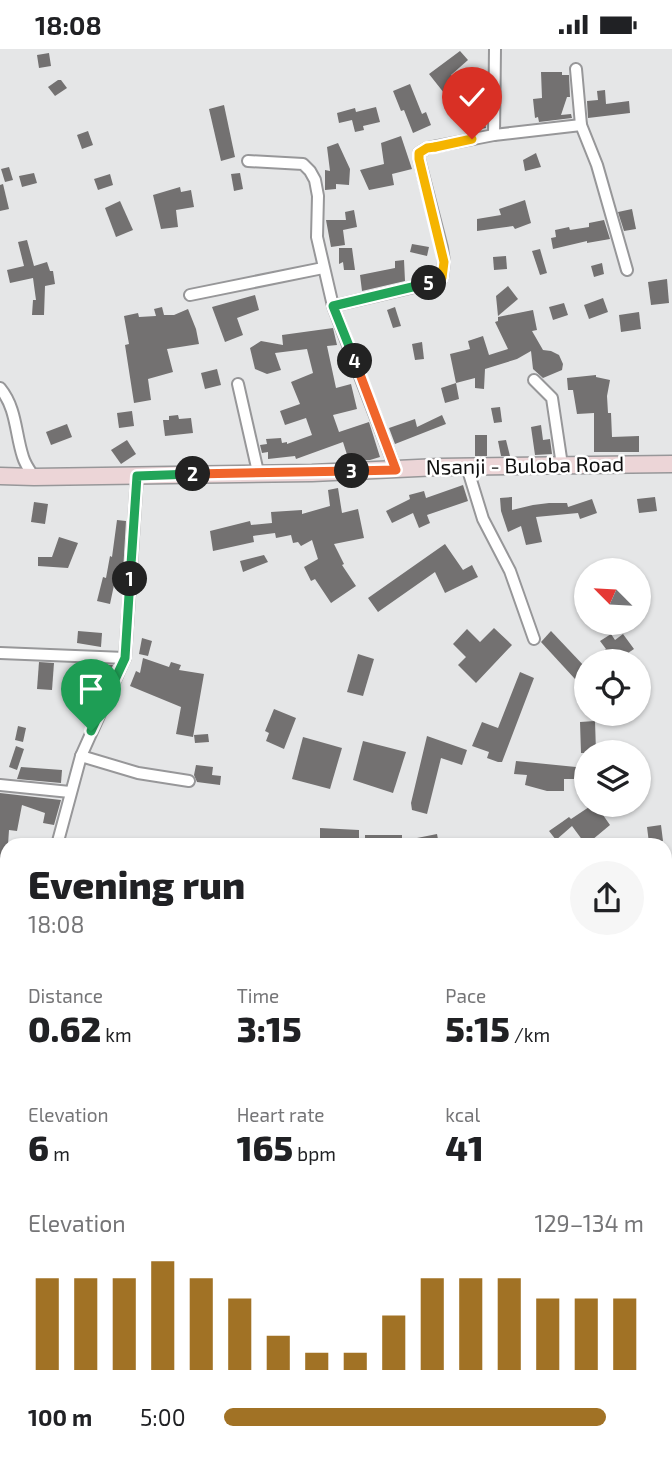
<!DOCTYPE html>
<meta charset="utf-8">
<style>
body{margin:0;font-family:"Exo 2",sans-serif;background:#f6f6f6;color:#202124;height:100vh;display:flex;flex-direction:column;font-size:26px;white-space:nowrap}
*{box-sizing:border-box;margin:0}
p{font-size:23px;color:#757577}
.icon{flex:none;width:38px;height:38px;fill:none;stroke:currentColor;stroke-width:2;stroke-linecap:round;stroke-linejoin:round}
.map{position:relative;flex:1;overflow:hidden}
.drawer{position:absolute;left:0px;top:789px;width:672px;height:621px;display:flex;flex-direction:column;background:#fff;border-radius:21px 21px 0 0;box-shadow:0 2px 5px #0004}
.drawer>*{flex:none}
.needle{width:46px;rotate:294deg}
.controls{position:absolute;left:574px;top:509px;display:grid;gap:14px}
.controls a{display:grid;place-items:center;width:77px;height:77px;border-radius:50%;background:#fff;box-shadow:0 2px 5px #0004;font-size:35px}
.pin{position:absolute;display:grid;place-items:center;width:60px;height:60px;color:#fff;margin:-72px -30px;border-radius:50% 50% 50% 0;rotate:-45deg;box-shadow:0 0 7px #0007}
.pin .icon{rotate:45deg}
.km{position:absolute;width:35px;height:35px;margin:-18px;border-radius:50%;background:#222;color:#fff;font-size:19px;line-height:35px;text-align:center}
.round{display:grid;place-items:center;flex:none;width:74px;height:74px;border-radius:37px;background:#f6f6f6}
.summary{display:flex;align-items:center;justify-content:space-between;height:119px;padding:0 28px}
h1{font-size:38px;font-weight:800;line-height:52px}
.metrics{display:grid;grid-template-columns:repeat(3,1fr);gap:10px;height:119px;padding:7px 28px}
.metrics div{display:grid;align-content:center}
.metrics b{font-size:35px;font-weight:800}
.metrics small{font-size:19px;font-weight:400}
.metrics p{font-size:19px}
.chart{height:196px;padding:14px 28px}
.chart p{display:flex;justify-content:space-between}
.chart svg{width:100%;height:126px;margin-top:7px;stroke:#a17225;stroke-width:6}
ul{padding:0 28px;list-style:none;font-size:23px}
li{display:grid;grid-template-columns:112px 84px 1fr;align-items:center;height:52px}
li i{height:18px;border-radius:9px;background:#a17225}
.status{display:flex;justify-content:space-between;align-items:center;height:49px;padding:0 35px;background:#fff;direction:ltr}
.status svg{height:19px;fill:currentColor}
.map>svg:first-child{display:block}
.building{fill:#737171}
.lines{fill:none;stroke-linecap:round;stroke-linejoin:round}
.service-casing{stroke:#979799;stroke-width:9}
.minor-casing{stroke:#979799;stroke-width:14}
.secondary-casing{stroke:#979799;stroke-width:19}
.path{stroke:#787879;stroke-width:2;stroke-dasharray:7 3.5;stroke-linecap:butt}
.service{stroke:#fff;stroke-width:5}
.minor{stroke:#fff;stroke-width:10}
.secondary{stroke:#ecd5d7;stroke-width:16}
.split-1-casing{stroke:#fff;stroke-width:14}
.split-2-casing{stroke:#fff;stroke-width:14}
.split-3-casing{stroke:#fff;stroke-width:14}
.split-4-casing{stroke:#fff;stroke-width:14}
.split-5-casing{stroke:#fff;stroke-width:14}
.split-6-casing{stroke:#fff;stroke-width:14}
.split-7-casing{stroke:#fff;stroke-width:14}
.split-1{stroke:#22a559;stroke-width:9}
.split-2{stroke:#22a559;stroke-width:9}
.split-3{stroke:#f0652b;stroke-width:9}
.split-4{stroke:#f0652b;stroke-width:9}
.split-5{stroke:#22a559;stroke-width:9}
.split-6{stroke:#f5b400;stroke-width:9}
.split-7{stroke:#f5b400;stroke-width:9}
.labels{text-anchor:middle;stroke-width:5;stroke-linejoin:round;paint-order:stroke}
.street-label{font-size:21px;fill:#0e0e0e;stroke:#fff}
</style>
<div class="status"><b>18:08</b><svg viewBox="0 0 49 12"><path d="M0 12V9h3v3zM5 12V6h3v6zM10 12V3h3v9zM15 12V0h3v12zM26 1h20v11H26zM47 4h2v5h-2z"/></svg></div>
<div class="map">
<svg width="672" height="1409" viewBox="0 0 672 1409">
<rect width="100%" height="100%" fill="#e5e6e7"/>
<g class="building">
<path d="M460,2l8,9 -17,15 2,3 -3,2 5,5 -11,8 -15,-19z"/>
<path d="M49,4l2,13 -12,2 -2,-13z"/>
<path d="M541,23h21v3h7l1,22h-3l-6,18 10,-1 1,4 -33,4 -1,-5 -3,1 -2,-19 9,-1z"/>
<path d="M58,31h3l6,8 -12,8 -7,-9z"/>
<path d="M410,35l12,30 4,-2 5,13 -18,8 -9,-23 -3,1 -8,-20z"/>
<path d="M605,41l1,14 23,-3 1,12 -42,5 -1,-17 11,-1 -1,-9z"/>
<path d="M480,48l6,31 -14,3 -7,-30z"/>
<path d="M224,56l11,52 -14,4 -12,-52z"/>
<path d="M376,58l4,15 -17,4 1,4 -9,2 -3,-12 -13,3 -2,-10 18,-5 1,4z"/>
<path d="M88,82l5,14 -11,4 -5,-14z"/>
<path d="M401,87l11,33 -20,5 2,11 -25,5 -9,-20 24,-6 -3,-21z"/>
<path d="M338,94l12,26 -1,16 -13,-1v5l-11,1v-20l5,1 -3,-24z"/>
<path d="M536,104l5,14 -16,4 -2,-11z"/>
<path d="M9,118l4,13 -8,2 -4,-13z"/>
<path d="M34,124l3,10 -15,4 -3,-11z"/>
<path d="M240,124l3,16 -9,2 -3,-17z"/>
<path d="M110,125l3,11 -15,5 -4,-11z"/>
<path d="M3,135l6,25 -9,2v-26z"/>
<path d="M180,138l1,5 10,-2 3,17 -18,3 2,17 -17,2 -8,-34z"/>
<path d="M525,151l6,23 -16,6 -2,-3 -36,5v-12l24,-4 -2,-6z"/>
<path d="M120,152l13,29 -17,7 -11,-29z"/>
<path d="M632,160l4,20 -12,2 -6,-19z"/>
<path d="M354,161l3,17 -14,3 2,15 -14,2 -5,-27h20l-1,-8z"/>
<path d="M604,171l6,19 -23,4v-2l-34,8 -2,-11 5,-1 -1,-7 14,-3 1,3 19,-3v-4z"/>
<path d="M27,191l7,26 13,-4 3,9h3l2,13 -10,2 -1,29h-12l1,-15h3l-3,-22 -23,5 -3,-13 17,-4 -6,-24z"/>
<path d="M412,195l17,3 -2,9 -17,-4z"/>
<path d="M339,199h13l3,22h-11l-1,-8 -4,2z"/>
<path d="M540,200l7,24 -7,2 -8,-24z"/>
<path d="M506,207l1,13 -13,1 -1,-13z"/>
<path d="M404,211l1,21 -43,10 -2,-16 35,-7v-7z"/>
<path d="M602,214l2,11 -10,3 -3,-11z"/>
<path d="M667,230l2,24 -18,2 -3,-23z"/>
<path d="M508,237l10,13 -20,17 -2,-20z"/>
<path d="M255,246l4,15 -22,8 6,17 -18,7 -13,-35z"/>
<path d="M603,249l5,14 -19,7 -5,-14z"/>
<path d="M564,254l4,12 -15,5 -4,-13z"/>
<path d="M162,258l2,8h10l14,-6 8,20 3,15 -32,5 6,23 -25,7 3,21 -17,3 -9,-58 4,-1 -5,-28 14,-3 1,4 17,-1 -2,-7z"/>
<path d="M395,258l6,19 -8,2 -6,-18z"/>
<path d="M533,261l4,20 -5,1 11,19 8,1 8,4 4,9 -1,6 -19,8 -10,-9 -2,-18 -14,8 -32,10 -1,20 -9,-1v-10l-19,5 -6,-29 20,-5 -2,-8 15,-5 6,19 19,-6 -13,-27 3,-1v-4z"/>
<path d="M639,263l2,17 -20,3 -2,-17z"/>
<path d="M333,279l4,17 -10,1 9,42 15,-4 6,25 -24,6 6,17 30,-10 11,35 -10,3 -21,1 -6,-19 -47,17 -1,-3 -27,3v-7l-6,1 -2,-8 7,-1 -1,-5 15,-1 1,5 5,-1v2l25,-9 -6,-17 -21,7 -5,-14 20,-7 -9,-22 22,-9 -6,-24 -32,4 6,17 -14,4 -12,-5 -5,-21 11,-7 22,4 -1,-10z"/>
<path d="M422,293l2,17 -9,1 -3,-16z"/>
<path d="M217,320l4,16 -16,4 -4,-16z"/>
<path d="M596,326v2l14,3 -3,16 1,17h3l1,24 27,-1v16h-45v-39l-17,1 -4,-24h-5l-1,-12z"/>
<path d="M456,334l3,16 -14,4 -4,-15z"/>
<path d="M500,358l2,15 -8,1 -3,-15z"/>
<path d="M132,362l2,15 -15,2 -2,-15z"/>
<path d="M178,366l1,4 12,-1 2,15 -28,3 -2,-16h6v-4z"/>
<path d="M442,366l4,9 -51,20 -6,-16 26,-9 2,8z"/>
<path d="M67,375l5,13 -21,8 -5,-13z"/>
<path d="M541,376l2,15 7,-1 2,15 -17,1 -4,-28z"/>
<rect x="475" y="386" width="12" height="21"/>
<path d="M127,391l9,14 -15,10 -10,-14z"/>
<path d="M506,391l4,16h-9l-3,-15z"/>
<path d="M463,436l5,16 -41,14 3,8 -11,5 -6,-15 -21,10 -6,-12 24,-12 -1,-4 15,-4 2,7z"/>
<path d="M338,439l4,25 16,-4 6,29 -30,6 10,20 -2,1 14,21 -25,17 -16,-24 -4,2 -7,-14 14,-8 -6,-19 -11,6 -3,-4 -5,1 -2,-8 -15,3 -1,-5 -22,3 1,6 -41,9 -3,-20 40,-10 1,4 21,-2 -1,-11 31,-2v4l28,-8 -2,-16z"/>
<path d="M512,448v13l21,-5 16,-2h18l1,4 24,-8 5,14 -17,6 -2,-6 -42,4 6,25 -16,3 -5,-19 -13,6 -7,-21 -1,-13z"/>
<path d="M655,448l2,14 -18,2 -2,-14z"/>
<path d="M34,453l14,2 -3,20 -14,-2z"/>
<path d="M117,471l9,1 -3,51 -6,-1 -7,33 -13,-3 6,-24 3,1 4,-22 2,1z"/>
<path d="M59,488l19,6 -10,25 -30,-2v-9h14z"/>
<path d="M445,495l18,26 9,-5 6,12 -33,16 -10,-21 -57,40 -10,-14z"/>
<path d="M264,506l4,7 -25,10 -3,-11z"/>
<path d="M612,511l4,11h-31v-1z"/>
<path d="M494,579l18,17 -36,38 -18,-18 8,-8 -13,-13 14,-15 13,13z"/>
<path d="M78,582l24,2 -1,14 -24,-4z"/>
<path d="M551,582l35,37v23l-45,-49z"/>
<path d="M611,585l4,6 8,-6 11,15 -18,12h-14l-5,-6 9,-6 -6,-8z"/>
<path d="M142,589l10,3 -4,15 -9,-2z"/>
<path d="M358,605l16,5 -11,37 -16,-4z"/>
<path d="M143,609l26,9 2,-5 10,3 -2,5 25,4 -11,63 -17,-3 5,-27 -51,-21 6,-15 4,2z"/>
<path d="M39,613l15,1 -2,27 -15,-1z"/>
<path d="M82,615l31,1 -15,34 -9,-2 1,-3 -11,-2z"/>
<path d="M520,623l14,6 -32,84h-4l-11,-4 2,-6 -17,-6 10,-24 16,6z"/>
<path d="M274,660l22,9 -12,31 -18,-8 3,-8 -4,-2z"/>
<path d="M595,672l1,32h-15l-1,-31z"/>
<path d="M18,677l8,2 -3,14 -8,-2z"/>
<path d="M208,685l1,8 -14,1 -1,-8z"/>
<path d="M427,687l40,14 -5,15 -21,-7 -14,56 -15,-4 -1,-7z"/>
<path d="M303,688l39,11 -12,41 -38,-10z"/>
<path d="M363,692l43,11 -13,41 -40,-13z"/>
<path d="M16,697l8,3 -7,21 -8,-3z"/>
<path d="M516,712l70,7v11h-22v12h-17l-22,-6 2,-10 -13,-1z"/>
<path d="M196,716l17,2 -1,8 9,1 -1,9 -23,-3 -3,-7z"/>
<path d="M21,718l41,3 -1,13 -44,-4z"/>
<path d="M0,744l61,7 -7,25 -11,-2 2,-10 -23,-8 -5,26 -8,-1 -1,15 -5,25h-3z"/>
<path d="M592,756h35l-24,10 7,10 -24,20 -14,-19 -16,14 -7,-9 13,-9 7,-5 2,2z"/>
<path d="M661,776l2,16 -14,2 -2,-16z"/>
<path d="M320,779l39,2v12l-39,-1z"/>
<path d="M437,785l2,11h-21l-1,-7z"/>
<rect x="365" y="786" width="37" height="10"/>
</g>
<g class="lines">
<defs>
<path id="service" d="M0,921l7,4"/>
<g id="minor">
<path d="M576,20l5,56 16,40 30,105"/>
<path d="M494,86l1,-86"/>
<path d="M248,112l55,3 7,7 5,9 3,16 -1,41 16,69 63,164"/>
<path d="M190,246l133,-27"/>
<path d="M333,257l102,-24 7,-4 2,-16 -2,-14 -23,-89v-6l8,-5 67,-13 87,-10"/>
<path d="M534,331l18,18 10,67"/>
<path d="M238,335l20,88"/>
<path d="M0,339c17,21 15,45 23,69 2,7 7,14 11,20"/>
<path d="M467,418l16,52 27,52 24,68"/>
<path d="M0,604l125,5"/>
<path d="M81,707l57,17 51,8"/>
<path d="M0,736l70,7"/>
<path d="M57,796l24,-89 44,-98 12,-182"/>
<path d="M0,857l7,1"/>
<path d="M665,873l7,-2"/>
<path d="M665,916l7,-8"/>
<path d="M0,953l7,-13"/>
<path d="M665,1168l7,5"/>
<path d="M0,1184l7,-3"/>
<path d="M0,1354l7,-4"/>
<path d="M114,1409l3,-5"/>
</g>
<path id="secondary" d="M0,427l34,1 278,-4 127,-6 233,-3"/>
</defs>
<use href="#service" class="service-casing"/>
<use href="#minor" class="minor-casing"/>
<use href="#secondary" class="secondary-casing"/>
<path class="path" d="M0,1209l7,11"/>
<use href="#service" class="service"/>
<use href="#minor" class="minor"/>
<use href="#secondary" class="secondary"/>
</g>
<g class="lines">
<defs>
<path id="split-1" d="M91,682l34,-73 5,-79"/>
<path id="split-2" d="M130,530l7,-103 56,-2"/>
<path id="split-3" d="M193,425l159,-3"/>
<path id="split-4" d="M352,422l44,-1 -41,-109"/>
<path id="split-5" d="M355,312l-22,-55 96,-23"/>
<path id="split-6" d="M429,234l13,-5 2,-16 -25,-103v-6l8,-5 8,-1"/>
<path id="split-7" d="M435,98l37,-8"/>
</defs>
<use href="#split-1" class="split-1-casing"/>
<use href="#split-2" class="split-2-casing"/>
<use href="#split-3" class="split-3-casing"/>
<use href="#split-4" class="split-4-casing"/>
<use href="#split-5" class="split-5-casing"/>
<use href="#split-6" class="split-6-casing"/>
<use href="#split-7" class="split-7-casing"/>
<use href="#split-1" class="split-1"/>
<use href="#split-2" class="split-2"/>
<use href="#split-3" class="split-3"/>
<use href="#split-4" class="split-4"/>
<use href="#split-5" class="split-5"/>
<use href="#split-6" class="split-6"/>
<use href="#split-7" class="split-7"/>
</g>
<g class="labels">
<g class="street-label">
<text transform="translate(525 417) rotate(-1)" y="7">Nsanji - Buloba Road</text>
</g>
</g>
</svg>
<div class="controls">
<a><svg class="needle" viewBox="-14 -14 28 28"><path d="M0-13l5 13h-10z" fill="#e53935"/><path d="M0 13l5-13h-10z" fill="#757577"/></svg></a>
<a><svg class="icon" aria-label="locate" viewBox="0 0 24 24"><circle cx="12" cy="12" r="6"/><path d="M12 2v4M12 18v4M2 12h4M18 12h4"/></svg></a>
<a><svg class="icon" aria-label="layers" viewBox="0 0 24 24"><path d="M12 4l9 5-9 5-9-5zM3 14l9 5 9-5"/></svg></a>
</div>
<div class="pin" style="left:91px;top:682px;background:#1e9e55"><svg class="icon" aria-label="arrive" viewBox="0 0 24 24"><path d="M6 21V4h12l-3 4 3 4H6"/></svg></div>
<div class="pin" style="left:472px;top:90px;background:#d93025"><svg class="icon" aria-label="check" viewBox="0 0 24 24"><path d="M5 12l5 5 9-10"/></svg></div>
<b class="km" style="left:130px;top:530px">1</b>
<b class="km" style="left:193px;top:425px">2</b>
<b class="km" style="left:352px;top:422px">3</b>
<b class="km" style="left:355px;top:312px">4</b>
<b class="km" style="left:429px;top:234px">5</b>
<section class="drawer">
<div class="summary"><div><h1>Evening run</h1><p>18:08</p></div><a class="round"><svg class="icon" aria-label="share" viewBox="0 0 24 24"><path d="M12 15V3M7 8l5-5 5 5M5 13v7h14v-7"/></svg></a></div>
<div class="metrics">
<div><p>Distance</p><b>0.62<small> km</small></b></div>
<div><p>Time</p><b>3:15</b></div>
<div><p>Pace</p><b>5:15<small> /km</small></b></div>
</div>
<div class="metrics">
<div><p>Elevation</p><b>6<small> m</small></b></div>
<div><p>Heart rate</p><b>165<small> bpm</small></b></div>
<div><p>kcal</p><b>41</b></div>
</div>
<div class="chart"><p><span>Elevation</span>129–134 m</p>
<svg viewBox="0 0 160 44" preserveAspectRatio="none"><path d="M5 44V12M15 44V12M25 44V12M35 44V6M45 44V12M55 44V19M65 44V32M75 44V38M85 44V38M95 44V25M105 44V12M115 44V12M125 44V12M135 44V19M145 44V19M155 44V19"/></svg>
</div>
<ul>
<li><b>100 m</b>5:00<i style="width:91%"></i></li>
</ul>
</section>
</div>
